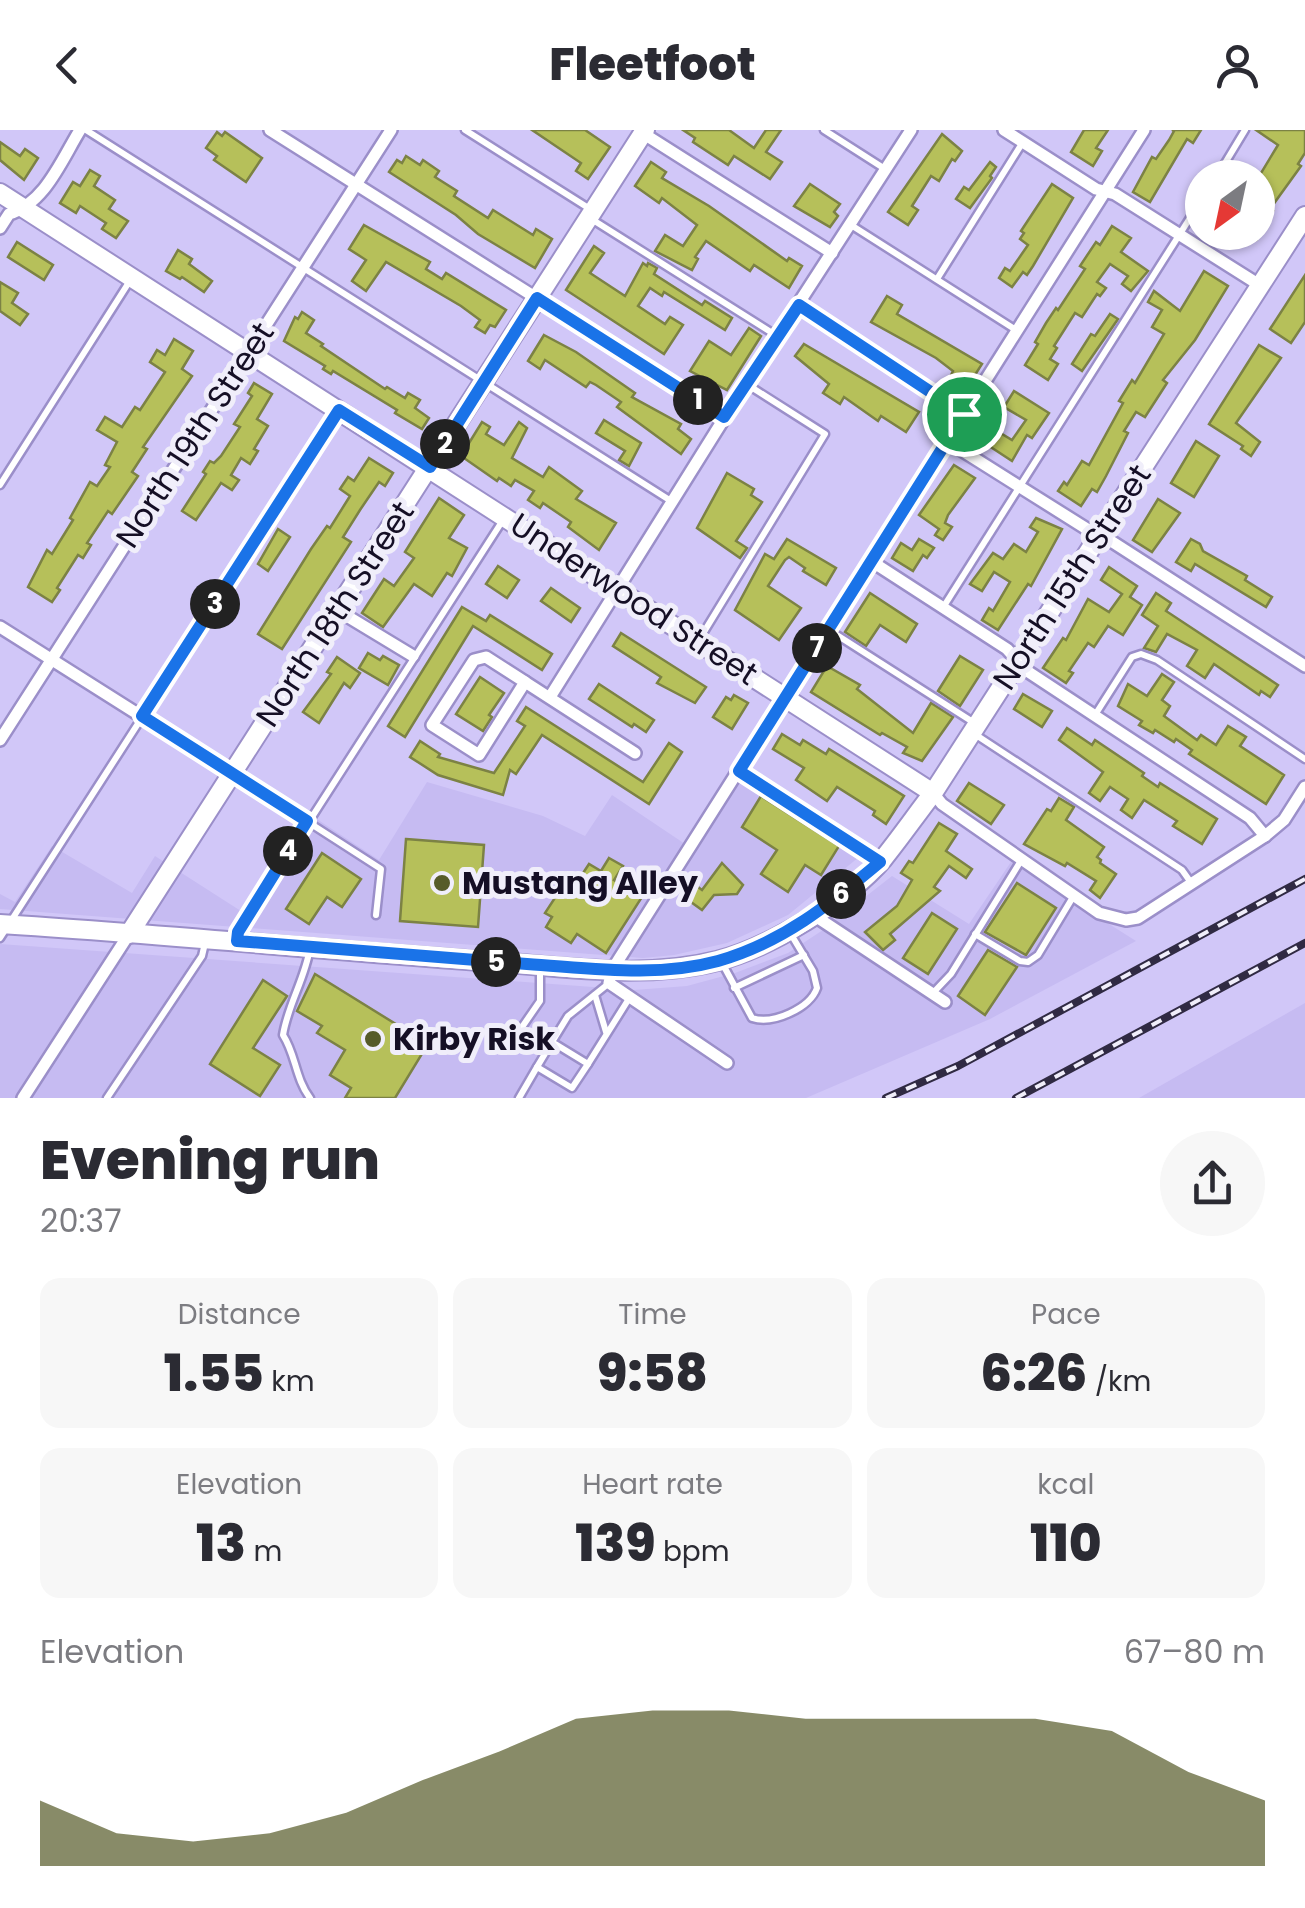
<!DOCTYPE html>
<meta charset="utf-8">
<style>
body{margin:0;font-family:Poppins,sans-serif;background:#f7f7f7;color:#2b2b33;height:100vh;display:flex;flex-direction:column;font-size:38px;white-space:nowrap}
*{box-sizing:border-box;margin:0}
p{font-size:32px;color:#7c7c81}
.icon{flex:none;width:55px;height:55px;fill:none;stroke:currentColor;stroke-width:2;stroke-linecap:round;stroke-linejoin:round}
.map{position:relative;height:968px;overflow:hidden}
.panel{display:flex;flex-direction:column;background:#fff;flex:1}
.panel>*{flex:none}
.needle{width:65px;rotate:213deg}
.controls{position:absolute;left:1185px;top:30px;display:grid;gap:20px}
.controls a{display:grid;place-items:center;width:90px;height:90px;border-radius:50%;background:#fff;box-shadow:0 2px 8px #0004;font-size:50px}
.pin{position:absolute;display:grid;place-items:center;width:85px;height:85px;color:#fff;margin:-42px;border:5px solid #fff;border-radius:50%;box-shadow:0 2px 10px #0007}
.km{position:absolute;width:50px;height:50px;margin:-25px;border-radius:50%;background:#222;color:#fff;font-size:28px;line-height:50px;text-align:center}
.round{display:grid;place-items:center;flex:none;width:105px;height:105px;border-radius:52px;background:#f7f7f7}
.overview{display:flex;align-items:center;justify-content:space-between;height:170px;padding:0 40px}
h1{font-size:55px;font-weight:800;line-height:75px}
.metrics{display:grid;grid-template-columns:repeat(3,1fr);gap:15px;height:170px;padding:10px 40px}
.metrics div{display:grid;align-content:center;border-radius:20px;background:#f7f7f7;text-align:center}
.metrics b{font-size:50px;font-weight:800}
.metrics small{font-size:28px;font-weight:400}
.metrics p{font-size:28px}
.chart{height:280px;padding:20px 40px}
.chart p{display:flex;justify-content:space-between}
.chart svg{width:100%;height:180px;margin-top:10px;fill:#565b29;opacity:.7}
header{display:flex;justify-content:space-between;align-items:center;height:130px;padding:0 40px;background:#fff;font-size:45px;font-weight:800}
.map>svg:first-child{display:block}
.built{fill:#c6bbf2}
.building{fill:#b6c05a;stroke:#7c8244;stroke-width:2.5}
.lines{fill:none;stroke-linecap:round;stroke-linejoin:round}
.lane-casing{stroke:#9b8fc9;stroke-width:11}
.street-casing{stroke:#9b8fc9;stroke-width:16}
.secondary-casing{stroke:#9b8fc9;stroke-width:22}
.lane{stroke:#fff;stroke-width:6}
.street{stroke:#fff;stroke-width:11}
.secondary{stroke:#fff;stroke-width:18}
.rail-casing{stroke:#302a43;stroke-width:8}
.rail{stroke:#f0eefa;stroke-width:4;stroke-dasharray:11;stroke-linecap:butt}
.route-casing{stroke:#fff;stroke-width:20}
.route{stroke:#1a73e8;stroke-width:12}
.poi-dot{fill:#565b29;stroke:#f0eefa;stroke-width:4}
.labels{text-anchor:middle;stroke-width:10;stroke-linejoin:round;paint-order:stroke}
.street-label{font-size:32px;fill:#150f25;stroke:#f0eefa}
.poi-label{font-size:32px;font-weight:bold;fill:#150f25;stroke:#f0eefa;text-anchor:start}
</style>
<header><svg class="icon" aria-label="back" viewBox="0 0 24 24"><path d="M15 5l-7 7 7 7"/></svg>Fleetfoot<svg class="icon" aria-label="person" viewBox="0 0 24 24"><circle cx="12" cy="8" r="4"/><path d="M4 21q1-7 8-7t8 7"/></svg></header>
<div class="map">
<svg width="1305" height="968" viewBox="0 0 1305 968">
<rect width="100%" height="100%" fill="#d1c7f8"/>
<g class="built">
<path d="M734,636l136,82 -82,67 -61,28 -53,12 -31,3 -643,-49v-15l15,8 37,-56 80,47 23,-37 89,57 62,-101 73,48 48,-78 116,34 42,20 27,-41 73,49z"/>
<path d="M1011,732l125,79 -146,78 -184,79h-806v-154l634,46 53,-4 48,-13 53,-20 35,-23 69,-54 77,48z"/>
<path d="M1305,873v95h-166z"/>
</g>
<g class="building">
<path d="M532,0h53l25,17 -22,32 -12,-8 5,-8z"/>
<path d="M683,0h46l25,18 12,-18h15l-15,22 16,10 -12,17 -36,-23 -6,9 -35,-23 2,-4z"/>
<path d="M1084,0h24l-12,18 6,3 -9,15 -22,-14z"/>
<path d="M1172,0h29l-8,13 -6,-4 -37,63 -17,-10 19,-35 4,2 13,-19 5,-9z"/>
<path d="M1256,0h49v23l-7,11 3,2 -31,43 3,2 -15,26v-59l20,-33z"/>
<path d="M217,2l5,4 3,-4 37,26 -16,24 -32,-22 3,-4 -11,-8z"/>
<path d="M942,4l20,17 -7,10 -3,-2 -13,22 -8,-5 -19,30 6,4 -10,15 -20,-13z"/>
<path d="M0,12l20,14 5,-7 13,9 -14,22 -24,-20z"/>
<path d="M406,26l14,9 3,-5 16,11 -4,6 22,14 -3,5 34,22 5,-8 40,25 3,-6 16,10 -17,29 -57,-34 -22,-19 -67,-43 8,-12 5,3z"/>
<path d="M651,32l15,10 -4,6 47,28 78,55 2,-3 13,8 -13,22 -35,-23 -4,6 -44,-30 -11,16 3,2 -6,11 -37,-19 10,-16 18,11 14,-21 -35,-27 -3,5 -24,-17z"/>
<path d="M990,32l6,5 -6,9 2,2 -22,30 -14,-9 8,-12 5,3z"/>
<path d="M90,40l10,6 -6,10 21,14 -6,9 19,12 -12,17 -14,-9 4,-6 -26,-17 -4,7 -16,-10 13,-21 7,4z"/>
<path d="M810,54l30,20 -6,8 4,4 -8,11 -36,-21z"/>
<path d="M1052,54l21,14 -40,68 -6,9 -4,-3 -11,15 -13,-9 6,-10 5,3 18,-26 -8,-6 4,-6 -3,-2z"/>
<path d="M364,95l66,37 -4,7 16,10 4,-6 60,37 -11,17 -5,-2 -5,8 -10,-6 5,-7 -19,-14 -75,-44 -20,29 -14,-10 14,-21 -17,-11z"/>
<path d="M1112,96l19,12 -10,14 27,19 -17,20 -9,-7 6,-8 -18,-12 -13,18 9,6 -6,8 -3,-2 -15,23 -7,-4 -21,33 3,2 -7,11 8,5 -10,16 -23,-15 13,-21 -3,-2 11,-19 10,-15 2,2 27,-41 -5,-3 16,-24 4,3z"/>
<path d="M17,112l36,23 -9,15 -36,-23z"/>
<path d="M594,116l10,7 -14,20 35,23 18,-33 4,3 1,-3 9,5 -3,6 48,31 3,-4 27,17 -7,12 -61,-38 -2,4 -12,-8 -12,18 27,18 5,-7 13,8 -19,29 -98,-64z"/>
<path d="M178,120l14,9 -3,5 23,17 -8,11 -22,-15 -2,2 -14,-8z"/>
<path d="M1204,141l24,15 -33,54 -32,40 4,3 -22,34 -9,-5 -12,19 4,2 -22,43 -9,16 -5,-3 -11,17 -23,-15 6,-9 3,3 15,-24 7,4 34,-62 -4,-2 13,-21 3,3 29,-49 -12,-7 10,-17 -14,-8 6,-11 26,20z"/>
<path d="M1305,145v47l-14,21 -21,-14z"/>
<path d="M0,152l18,11 -6,10 16,11 -8,11 -20,-14z"/>
<path d="M887,166l15,9 -5,9 85,50 -16,25 -17,-10 4,-8 -17,-13 -65,-36z"/>
<path d="M302,182l12,8 -8,13 17,11 -2,2 64,43 2,-2 18,11 3,-5 12,7 -5,8 14,10 -7,11 -27,-16 2,-3 -64,-39 -2,3 -8,-5 2,-3 -41,-25 11,-24 3,2z"/>
<path d="M1110,184l8,5 -36,52 -10,-7 19,-30 4,2z"/>
<path d="M749,198l12,8 -34,54 -37,-19 19,-30 22,14z"/>
<path d="M544,205l32,17 59,41 -3,4 49,27 -3,5 13,10 -10,15 -64,-47 4,-5 -25,-17 -6,-3 -4,5 -41,-27 -5,9 -12,-8z"/>
<path d="M174,209l19,12 -11,18 10,7 -49,71 4,2 -15,23 6,4 -26,38 -4,-3 -21,32 4,2 -8,13 -5,-3 -21,33 3,2 -8,12 -24,-15 19,-37 5,4 21,-34 -3,-2 20,-36 7,4 13,-19 -5,-2 12,-23 -20,-12 8,-13 17,10 13,-20 5,3 25,-38 -15,-10 7,-12 8,5z"/>
<path d="M804,214l115,68 -13,20 -25,-16 -3,5 -34,-24 -4,7 -17,-11 6,-9 -34,-28z"/>
<path d="M1259,215l22,13 -45,65 24,19 -9,14 -10,-7 2,-3 -34,-22z"/>
<path d="M254,253l18,11 -15,25 11,7 -14,23 4,2 -8,13 -9,-6 -10,17 8,5 -7,10 -11,-7 -25,37 -14,-9 24,-37 -3,-2 7,-11 4,2 7,-7 19,-29 -6,-3 18,-28 -4,-3z"/>
<path d="M1014,261l35,22 -17,25 -5,-3 -15,26 -41,-27 8,-14 33,20 14,-20 -22,-13z"/>
<path d="M604,290l37,23 -12,23 -10,-6 6,-9 -29,-18z"/>
<path d="M482,292l8,5 -4,7 18,11 15,-23 8,6 -15,30 31,19 6,-10 33,24 -6,8 40,24 -17,27 -31,-23 3,-5 -28,-19 -3,5 -12,-8 6,-9 -19,-11 -4,6 -12,-8 -2,3 -36,-25z"/>
<path d="M1196,311l23,15 -25,41 -23,-14z"/>
<path d="M369,328l24,15 -8,13 -6,-4 -19,28 -17,27 8,5 -69,107 -24,-15 53,-85 16,-23 3,2 20,-32 -10,-7 8,-12 6,4z"/>
<path d="M954,335l21,13 -27,37 -3,8 7,4 -9,13 -8,-5 4,-6 -20,-14z"/>
<path d="M727,343l27,16 -3,6 11,7 -26,39 11,7 -7,10 -43,-30z"/>
<path d="M439,368l25,17 -15,23 18,10 -15,28 -5,-3 -15,23 -18,-12 -31,43 -21,-14 22,-34 10,7 20,-28 -9,-6z"/>
<path d="M1158,369l22,14 -28,39 -19,-12z"/>
<path d="M1036,388l26,11 -31,57 -3,-2 -30,46 -16,-10 7,-12 4,3 17,-29 -16,-10 -12,19 -12,-7 23,-31 10,6 11,-15 12,8 12,-20 -8,-5z"/>
<path d="M278,399l12,8 -22,34 -10,-7z"/>
<path d="M787,409l49,29 -10,17 -23,-14 2,-3 -16,-11 -4,3 -17,26 33,22 -22,32 -44,-30 30,-56 9,5z"/>
<path d="M919,409l15,9 -7,10 -4,-3 -10,16 -21,-13 9,-15 11,7z"/>
<path d="M1191,409l9,5 3,7 44,25 -2,4 27,17 -6,10 -71,-43 -4,7 -15,-9z"/>
<path d="M498,436l21,14 -12,18 -21,-14z"/>
<path d="M1109,437l28,19 -7,11 12,8 -19,30 -15,-9 -14,21 -6,-4 -19,28 4,2 -7,10 -23,-15 20,-30 3,2 22,-41 21,13 13,-18 -21,-14z"/>
<path d="M551,458l29,20 -9,14 -30,-21z"/>
<path d="M870,463l47,31 -11,18 -26,-17 -14,21 -21,-14z"/>
<path d="M1156,463l15,10 -5,8 112,74 -8,12 -9,-6 -2,4 -45,-31 -9,14 -18,-12 10,-16 -30,-16 -11,18 -12,-4 14,-22 -16,-11z"/>
<path d="M462,477l24,14 4,-6 62,39 -10,16 -69,-44 -68,111 -17,-11z"/>
<path d="M621,503l85,54 -11,16 -38,-20 4,-6 -48,-31z"/>
<path d="M368,523l12,7 3,-4 16,9 -11,20 -29,-17z"/>
<path d="M960,526l23,14 -23,36 -22,-15z"/>
<path d="M337,527l23,16 -10,15 -6,-5 -25,40 -16,-11 28,-38 -4,-2z"/>
<path d="M827,536l33,19 -3,4 56,44 18,-30 22,14 -31,44 -19,-8 4,-6 -25,-14 -2,2 -69,-43z"/>
<path d="M1162,544l12,8 -12,18 8,6 -6,10 33,24 4,-5 15,10 12,-19 18,11 -6,9 44,29 -18,29 -77,-50 3,-4 -16,-11 -2,3 -19,-12 -2,3 -14,-8 3,-4 -24,-15 10,-22 19,12z"/>
<path d="M480,547l24,16 -15,22 3,2 -9,14 -27,-17z"/>
<path d="M599,554l55,36 -8,12 -12,-8 -2,3 -43,-28z"/>
<path d="M1023,564l29,17 -10,16 -28,-18z"/>
<path d="M734,565l14,8 -16,26 -19,-12 13,-20 5,3z"/>
<path d="M526,577l117,75 26,-39 13,9 -33,52 -107,-69 -26,39 -6,-4 -7,25 -65,-20 -28,-18 10,-16 20,13 -2,3 56,16 31,-47 -8,-5z"/>
<path d="M1067,598l25,17 3,-5 49,33 -2,3 16,11 2,-4 57,36 -15,25 -29,-18 4,-5 -33,-21 -12,18 -11,-8 7,-11 -18,-12 -10,14 -11,-8 14,-21 -44,-32z"/>
<path d="M782,604l18,11 3,-5 23,14 3,-5 75,47 -18,28 -13,-9 2,-4 -38,-24 -10,14 -31,-21 8,-12 -31,-19z"/>
<path d="M969,653l35,22 -13,19 -34,-23z"/>
<path d="M761,666l78,50 -18,29 -16,-10 -17,27 -27,-18 16,-24 -35,-23z"/>
<path d="M1059,668l15,9 -8,13 38,27 -7,10 4,3 -1,3 16,11 -16,24 -10,-8 6,-9 -29,-18 -2,3 -41,-22 23,-35 4,2z"/>
<path d="M939,693l18,11 -11,17 26,18 -6,9 -17,-12 -15,21 6,4 -50,43 5,6 -12,10 -18,-18 32,-26 15,-26 -11,-7 8,-12 4,2z"/>
<path d="M406,709l78,6 -6,82 -78,-6z"/>
<path d="M322,723l39,26 -19,28 -15,-10 -18,27 -23,-15z"/>
<path d="M609,728l14,8 -9,14 28,17 -36,56 -29,-19 -6,9 -25,-16 6,-10 -7,-4 17,-26 8,6 19,-29 12,7z"/>
<path d="M722,733l21,22 -6,9 -23,1 -12,15 -18,-13 10,-13 8,6z"/>
<path d="M1017,753l39,25 -30,47 -41,-23z"/>
<path d="M932,783l25,16 -29,45 -25,-16z"/>
<path d="M988,820l29,17 -32,48 -27,-19z"/>
<path d="M315,844l113,70 -33,54h-50l6,-10 -21,-13 15,-25 -28,-17 5,-7 -25,-15z"/>
<path d="M263,850l24,16 -34,52 27,17 -20,31 -50,-32z"/>
</g>
<g class="lines">
<defs>
<g id="lane">
<path d="M86,0l585,371"/>
<path d="M465,0l125,79"/>
<path d="M824,0l61,39"/>
<path d="M1216,48l29,-48"/>
<path d="M593,90l184,116"/>
<path d="M851,95l165,105"/>
<path d="M937,149l86,-137"/>
<path d="M0,355l131,-206"/>
<path d="M944,476l258,-407"/>
<path d="M829,500l147,94"/>
<path d="M699,510l126,-206 -77,-49"/>
<path d="M1095,585l37,-58 9,-3 16,6 148,99"/>
<path d="M973,603l209,137 10,14"/>
<path d="M739,641l116,72 24,19"/>
<path d="M308,692l73,47 -5,46"/>
<path d="M975,804l45,27 8,1 10,-7 35,-58"/>
<path d="M0,808l338,-525"/>
<path d="M237,810l1,-8 265,-412"/>
<path d="M310,818c-5,31 -22,56 -27,87 13,20 12,43 27,63"/>
<path d="M721,831l31,57c21,7 58,-10 65,-30l-4,-17 -24,-40"/>
<path d="M734,858l70,-33"/>
<path d="M932,864l19,-20 71,-115"/>
<path d="M595,865l11,37"/>
<path d="M520,900l20,-29v-35"/>
<path d="M588,934l42,-67"/>
<path d="M537,937l15,-25"/>
<path d="M107,968l95,-142 3,-13"/>
<path d="M519,968l18,-31 35,21 16,-24 -36,-22 16,-26 40,-32"/>
</g>
<g id="street">
<path d="M270,0l455,287"/>
<path d="M1004,0l92,59 19,5 146,92"/>
<path d="M641,2l191,121"/>
<path d="M0,98l9,-14c36,-11 52,-53 71,-84"/>
<path d="M799,175l166,109"/>
<path d="M947,311l151,95 13,5 194,125"/>
<path d="M871,431l136,88 20,22 223,147 15,18"/>
<path d="M337,480l76,46"/>
<path d="M0,497l307,194"/>
<path d="M486,527l39,25 -46,73 -47,-30 42,-65z"/>
<path d="M525,552l110,71"/>
<path d="M550,567l175,-280 186,-287"/>
<path d="M0,610l391,-610"/>
<path d="M933,663l9,11 157,109 27,7 12,-2 127,-82 19,-16 21,-33"/>
<path d="M815,786l130,86"/>
<path d="M727,933l-118,-80 3,-13 532,-840"/>
<path d="M23,968l106,-164"/>
</g>
<g id="secondary">
<path d="M0,63l933,600"/>
<path d="M0,794c161,10 322,26 483,37 77,5 158,19 234,0 52,-13 130,-60 166,-102 17,-21 33,-44 50,-66l372,-577"/>
<path d="M129,804l516,-804"/>
</g>
</defs>
<use href="#lane" class="lane-casing"/>
<use href="#street" class="street-casing"/>
<use href="#secondary" class="secondary-casing"/>
<use href="#lane" class="lane"/>
<use href="#street" class="street"/>
<use href="#secondary" class="secondary"/>
<defs>
<g id="rail">
<path d="M886,968l72,-32 347,-187"/>
<path d="M1016,968l289,-155"/>
</g>
</defs>
<use href="#rail" class="rail-casing"/>
<use href="#rail" class="rail"/>
</g>
<g class="lines">
<defs>
<path id="route" d="M537,168l187,119 75,-112 165,109 -225,357 141,91c-50,42 -98,81 -162,99 -62,17 -128,7 -191,3 -96,-7 -193,-15 -290,-23l1,-9 69,-111 -165,-105 197,-306 91,57z"/>
</defs>
<use href="#route" class="route-casing"/>
<use href="#route" class="route"/>
</g>
<g class="poi-dot">
<circle cx="442" cy="753" r="10"/>
<circle cx="373" cy="909" r="10"/>
</g>
<g class="labels">
<g class="street-label">
<text transform="translate(195 305) rotate(-57)" y="11">North 19th Street</text>
<text transform="translate(1072 447) rotate(-57)" y="11">North 15th Street</text>
<text transform="translate(634 469) rotate(33)" y="11">Underwood Street</text>
<text transform="translate(335 484) rotate(-57)" y="11">North 18th Street</text>
</g>
<g class="poi-label">
<text x="462" y="764">Mustang Alley</text>
<text x="393" y="920">Kirby Risk</text>
</g>
</g>
</svg>
<div class="controls">
<a><svg class="needle" viewBox="-14 -14 28 28"><path d="M0-13l5 13h-10z" fill="#e53935"/><path d="M0 13l5-13h-10z" fill="#7c7c81"/></svg></a>
</div>
<div class="pin" style="left:964px;top:284px;background:#1e9e55"><svg class="icon" aria-label="arrive" viewBox="0 0 24 24"><path d="M6 21V4h12l-3 4 3 4H6"/></svg></div>
<b class="km" style="left:698px;top:270px">1</b>
<b class="km" style="left:445px;top:314px">2</b>
<b class="km" style="left:215px;top:474px">3</b>
<b class="km" style="left:288px;top:721px">4</b>
<b class="km" style="left:496px;top:832px">5</b>
<b class="km" style="left:841px;top:764px">6</b>
<b class="km" style="left:817px;top:518px">7</b>
</div>
<section class="panel">
<div class="overview"><div><h1>Evening run</h1><p>20:37</p></div><a class="round"><svg class="icon" aria-label="share" viewBox="0 0 24 24"><path d="M12 15V3M7 8l5-5 5 5M5 13v7h14v-7"/></svg></a></div>
<div class="metrics">
<div><p>Distance</p><b>1.55<small> km</small></b></div>
<div><p>Time</p><b>9:58</b></div>
<div><p>Pace</p><b>6:26<small> /km</small></b></div>
</div>
<div class="metrics">
<div><p>Elevation</p><b>13<small> m</small></b></div>
<div><p>Heart rate</p><b>139<small> bpm</small></b></div>
<div><p>kcal</p><b>110</b></div>
</div>
<div class="chart"><p><span>Elevation</span>67–80 m</p>
<svg viewBox="0 0 160 44" preserveAspectRatio="none"><path d="M0 44V28L10 36L20 38L30 36L40 31L50 23L60 16L70 8L80 6L90 6L100 8L110 8L120 8L130 8L140 11L150 21L160 28V44z"/></svg>
</div>
</section>
